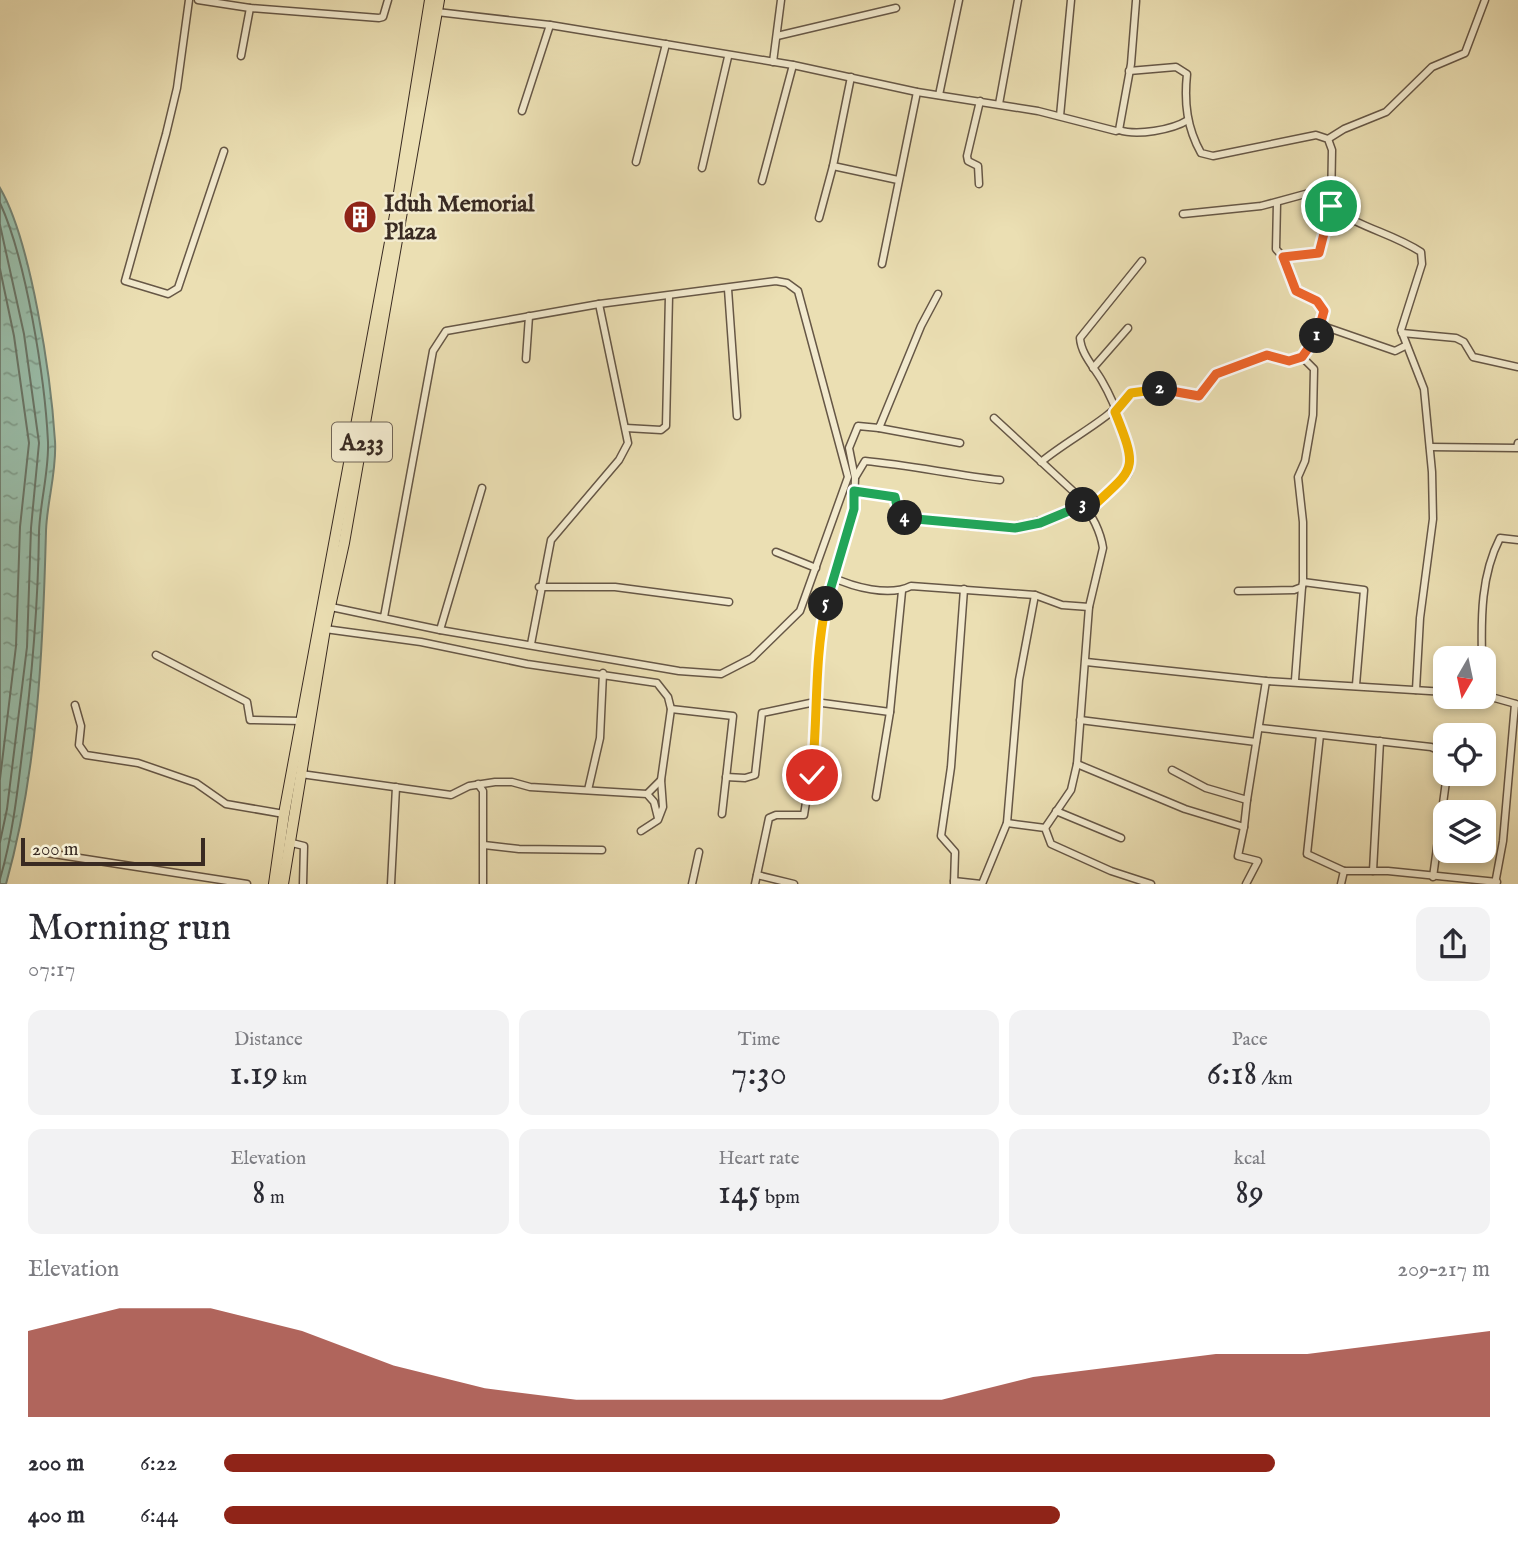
<!DOCTYPE html>
<meta charset="utf-8">
<style>
body{margin:0;font-family:"IM FELL English",serif;background:#f2f2f3;color:#2b2b33;height:100vh;display:flex;flex-direction:column;font-size:26px;white-space:nowrap}
*{box-sizing:border-box;margin:0}
p{font-size:23px;color:#7c7c81}
.icon{flex:none;width:38px;height:38px;fill:none;stroke:currentColor;stroke-width:2;stroke-linecap:round;stroke-linejoin:round}
.map{position:relative;height:884px;overflow:hidden}
.details{display:flex;flex-direction:column;background:#fff;flex:1}
.details>*{flex:none}
.needle{width:46px;rotate:189deg}
.tools{position:absolute;left:1433px;top:646px;display:grid;gap:14px}
.tools a{display:grid;place-items:center;width:63px;height:63px;border-radius:14px;background:#fff;box-shadow:0 4px 10px #0003;font-size:35px}
.scale{position:absolute;left:21px;bottom:18px;width:184px;box-sizing:border-box;padding-left:7px;border:4px solid #392a22;border-top:0;font-size:19px;line-height:24px;white-space:nowrap;color:#392a22;-webkit-text-stroke:5px #f2eace;paint-order:stroke}
.pin{position:absolute;display:grid;place-items:center;width:60px;height:60px;color:#fff;margin:-30px;border:4px solid #fff;border-radius:50%;box-shadow:0 2px 7px #0007}
.km{position:absolute;width:35px;height:35px;margin:-18px;border-radius:50%;background:#222;color:#fff;font-size:19px;line-height:35px;text-align:center}
.round{display:grid;place-items:center;flex:none;width:74px;height:74px;border-radius:14px;background:#f2f2f3}
.summary{display:flex;align-items:center;justify-content:space-between;height:119px;padding:0 28px}
h1{font-size:38px;font-weight:600;line-height:52px}
.figures{display:grid;grid-template-columns:repeat(3,1fr);gap:10px;height:119px;padding:7px 28px}
.figures div{display:grid;align-content:center;border-radius:14px;background:#f2f2f3;text-align:center}
.figures b{font-size:35px;font-weight:600}
.figures small{font-size:19px;font-weight:400}
.figures p{font-size:19px}
.chart{height:196px;padding:14px 28px}
.chart p{display:flex;justify-content:space-between}
.chart svg{width:100%;height:126px;margin-top:7px;fill:#8f2418;opacity:.7}
ul{padding:0 28px;list-style:none;font-size:23px}
li{display:grid;grid-template-columns:112px 84px 1fr;align-items:center;height:52px}
li i{height:18px;border-radius:9px;background:#8f2418}
.map>svg:first-child{display:block}
.water{fill:url(#water-ripples);stroke:#738273;stroke-width:2}
.lines{fill:none;stroke-linecap:round;stroke-linejoin:round}
.shore{stroke:#697466;stroke-width:2}
.minor-casing{stroke:#665746;stroke-width:9}
.trunk-casing{stroke:#392a22;stroke-width:12}
.minor{stroke:#f2eace;stroke-width:6}
.trunk{stroke:#ebdfb3;stroke-width:10}
.split-1-casing{stroke:#fff;stroke-width:14}
.split-2-casing{stroke:#fff;stroke-width:14}
.split-3-casing{stroke:#fff;stroke-width:14}
.split-4-casing{stroke:#fff;stroke-width:14}
.split-5-casing{stroke:#fff;stroke-width:14}
.split-6-casing{stroke:#fff;stroke-width:14}
.split-1{stroke:#f0652b;stroke-width:9}
.split-2{stroke:#f0652b;stroke-width:9}
.split-3{stroke:#f5b400;stroke-width:9}
.split-4{stroke:#22a559;stroke-width:9}
.split-5{stroke:#22a559;stroke-width:9}
.split-6{stroke:#f5b400;stroke-width:9}
.labels{text-anchor:middle;stroke-width:5;stroke-linejoin:round;paint-order:stroke}
.shield{fill:#f2eace;stroke:#706456;stroke-width:2}
.shield-label{font-size:23px;font-weight:bold;fill:#392a22}
.poi-label{font-size:24px;font-weight:bold;fill:#392a22;stroke:#f2eace;text-anchor:start}
</style>
<div class="map">
<svg width="1518" height="884" viewBox="0 0 1518 884">
<defs>
<pattern id="water-ripples" width="26" height="14" patternUnits="userSpaceOnUse" patternTransform="scale(1.75)"><rect width="26" height="14" fill="#99bda9"/><path d="M2 4q2-2 4 0t4 0M15 11q2-2 4 0t4 0" fill="none" stroke="#7e9a89"/></pattern>
</defs>
<rect width="100%" height="100%" fill="#ebdfb3"/>
<filter id="stains"><feTurbulence type="fractalNoise" baseFrequency=".00286" numOctaves="4"/><feColorMatrix values="0 0 0 0 .2 0 0 0 0 .09 0 0 0 0 .02 0 0 0 .5 -.17"/></filter>
<radialGradient id="worn" r=".72"><stop offset=".6" stop-color="#630" stop-opacity="0"/><stop offset="1" stop-color="#630" stop-opacity=".3"/></radialGradient>
<path class="water" d="M0,188c31,53 51,189 55,253 2,30 -8,60 -9,90 -3,117 -8,239 -40,353h-6z"/>
<g class="lines">
<g class="shore">
<path d="M0,203c26,56 45,176 48,239 1,30 -8,60 -9,90 -1,75 -7,147 -17,222 -5,42 -10,84 -22,125"/>
<path d="M0,225l24,109 15,109 -8,85 -4,119 -20,162 -7,33"/>
<path d="M0,269l14,67 15,107 -9,84 -4,119 -16,133"/>
</g>
<defs>
<g id="minor">
<path d="M189,0l-12,88 -11,46 -41,147 43,13 10,-6 46,-137"/>
<path d="M198,0l52,8 129,10 4,-1 5,-17"/>
<path d="M437,12l113,13 243,40 124,27 121,19 78,20 3,-1 12,-66 5,-63"/>
<path d="M777,36l119,-28"/>
<path d="M241,56l9,-48"/>
<path d="M773,62l8,-62"/>
<path d="M1129,71l47,-4 11,7c-3,29 0,54 14,79l12,3 103,-21 12,4 4,11 -1,56c30,23 59,26 90,46l1,12 -21,66 23,59 8,83 1,47 -13,99 -4,72"/>
<path d="M851,77l-18,89 65,14"/>
<path d="M939,95l20,-95"/>
<path d="M999,104l19,-104"/>
<path d="M522,111l28,-86"/>
<path d="M1060,116l11,-116"/>
<path d="M1119,130c18,6 53,0 69,-10"/>
<path d="M1328,139l16,-10 42,-17 46,-45 33,-14 20,-53"/>
<path d="M636,162l30,-118"/>
<path d="M702,168l26,-111"/>
<path d="M762,181l31,-116"/>
<path d="M979,184l-1,-18 -10,-5 -1,-5 13,-55"/>
<path d="M1277,203l-1,46 7,8"/>
<path d="M1183,214l78,-8 48,-13 23,-1"/>
<path d="M819,218l14,-52"/>
<path d="M882,264l35,-172"/>
<path d="M728,289l9,127"/>
<path d="M1320,325l75,26 10,-5"/>
<path d="M1402,333l54,5 8,4 9,15 45,10"/>
<path d="M1302,357l12,12 -1,46 -8,46 -7,16 5,45v58"/>
<path d="M526,359l3,-43"/>
<path d="M1093,368l35,-40"/>
<path d="M994,418l80,74 6,13"/>
<path d="M626,428l35,2 5,-4 3,-130"/>
<path d="M879,428l81,15"/>
<path d="M1430,447l87,1 1,-5"/>
<path d="M1041,462c29,-24 65,-40 90,-69l34,-4 34,7 17,-22 19,-9 32,-10 22,6 13,-4 14,-19 8,-27 -7,-10 -21,-10 -13,-34 36,-4 12,-47"/>
<path d="M856,476l9,-15c45,4 89,14 135,19"/>
<path d="M854,491l41,6 3,14 9,7c70,9 108,20 174,-14 11,8 20,30 22,44l-14,59 -12,157 -6,26 -26,38"/>
<path d="M1088,511c10,-10 34,-26 40,-37 10,-17 -16,-76 -26,-93 -8,-14 -21,-27 -22,-43l62,-77"/>
<path d="M776,552l40,16"/>
<path d="M832,577c21,10 57,20 79,9l124,9 27,10 27,2"/>
<path d="M539,587h76l114,15"/>
<path d="M1238,591l56,-1 8,-3 1,-5 61,8 -8,95"/>
<path d="M331,607l109,23 239,41 42,3 31,-16 48,-47 48,-134 -50,-186 -11,-8 -11,-2 -177,23 -153,27 -13,20 -49,266"/>
<path d="M325,629l96,13 106,22 130,19 11,14 3,12 -10,71 2,27 -5,13 -17,11"/>
<path d="M440,630l42,-142"/>
<path d="M531,644l20,-104 68,-80 9,-17 -29,-139"/>
<path d="M156,655l91,47 3,18 52,1"/>
<path d="M1482,658c-1,-41 -1,-83 18,-120l18,2"/>
<path d="M1086,662l180,19 180,11"/>
<path d="M1295,680l7,-93"/>
<path d="M1484,695l32,9"/>
<path d="M75,705l6,21 -2,19 7,10 52,8 58,20 30,21 58,10"/>
<path d="M671,709l62,7 -11,98"/>
<path d="M1080,720l176,22"/>
<path d="M1260,728l171,19 12,5 3,14"/>
<path d="M1320,735l-13,119 37,17h44l109,11"/>
<path d="M1077,764l108,45 59,18 3,-27"/>
<path d="M1172,770l34,18 41,12 19,-119"/>
<path d="M301,774l150,21 18,-9 26,-4h17l18,5 117,7 7,8 4,16"/>
<path d="M726,777l19,1 10,-3 7,-62 53,-11 75,10"/>
<path d="M478,784l5,7v93"/>
<path d="M588,790l12,-52 3,-65"/>
<path d="M647,794l14,-14"/>
<path d="M876,797l14,-85 12,-121"/>
<path d="M1056,811l65,27"/>
<path d="M1007,823l38,5 6,16 60,27 40,13"/>
<path d="M1244,827l-6,29 20,5 -12,23"/>
<path d="M288,842l16,4 -1,38"/>
<path d="M484,845l35,4 83,1"/>
<path d="M47,853l200,31"/>
<path d="M1373,871l7,-130"/>
<path d="M757,875l37,9"/>
<path d="M1433,877l14,-103"/>
<path d="M954,881l27,3"/>
<path d="M391,884l5,-97"/>
<path d="M692,884l7,-32"/>
<path d="M755,884l14,-66 7,-3h28l12,-76 -1,-37 8,-86 9,-39 22,-69 1,-30 -6,-30 9,-22 21,2 42,-102 17,-32"/>
<path d="M954,884l1,-32 -14,-16 10,-69 13,-178"/>
<path d="M982,884l25,-61 12,-143 16,-85"/>
<path d="M1341,884l3,-13"/>
<path d="M1495,884l8,-43 12,-137"/>
</g>
<g id="trunk">
<path d="M274,884l10,-70 114,-615 32,-199"/>
<path d="M283,884l42,-255 19,-86 95,-543"/>
</g>
</defs>
<use href="#minor" class="minor-casing"/>
<use href="#trunk" class="trunk-casing"/>
<use href="#minor" class="minor"/>
<use href="#trunk" class="trunk"/>
</g>
<g class="lines">
<defs>
<path id="split-1" d="M1317,336l7,-25 -7,-10 -21,-10 -13,-34 36,-4 12,-47"/>
<path id="split-2" d="M1160,389l39,7 17,-22 51,-19 22,6 13,-4 15,-21"/>
<path id="split-3" d="M1083,505l5,6c46,-44 52,-37 27,-99l16,-19 29,-4"/>
<path id="split-4" d="M905,518l110,10 25,-5 43,-18"/>
<path id="split-5" d="M826,604l28,-95v-18l41,6 3,14 7,7"/>
<path id="split-6" d="M812,775c6,-57 2,-115 14,-171"/>
</defs>
<use href="#split-1" class="split-1-casing"/>
<use href="#split-2" class="split-2-casing"/>
<use href="#split-3" class="split-3-casing"/>
<use href="#split-4" class="split-4-casing"/>
<use href="#split-5" class="split-5-casing"/>
<use href="#split-6" class="split-6-casing"/>
<use href="#split-1" class="split-1"/>
<use href="#split-2" class="split-2"/>
<use href="#split-3" class="split-3"/>
<use href="#split-4" class="split-4"/>
<use href="#split-5" class="split-5"/>
<use href="#split-6" class="split-6"/>
</g>
<defs>
<symbol id="building-disc" viewBox="-11 -11 22 22"><circle r="9.5" fill="#8f2418" stroke="#f2eace"/><path d="M-4-6H4V6H1V3H-1V6H-4ZM-2.5-4.3h1.7v1.8h-1.7ZM.8-4.3h1.7v1.8H.8ZM-2.5-1h1.7V.8h-1.7ZM.8-1h1.7V.8H.8Z" fill="#fff"/></symbol>
</defs>
<g fill-rule="evenodd">
<use href="#building-disc" x="341" y="198" width="38" height="38"/>
</g>
<g class="labels">
<rect class="shield" x="332" y="422.5" width="60" height="39" rx="5"/>
<g class="shield-label">
<text x="362" y="450">A233</text>
</g>
<g class="poi-label">
<text x="384" y="211">Iduh Memorial<tspan x="384" dy="28">Plaza</tspan></text>
</g>
</g>
<rect width="100%" height="100%" filter="url(#stains)"/>
<rect width="100%" height="100%" fill="url(#worn)"/>
</svg>
<div class="tools">
<a><svg class="needle" viewBox="-14 -14 28 28"><path d="M0-13l5 13h-10z" fill="#e53935"/><path d="M0 13l5-13h-10z" fill="#7c7c81"/></svg></a>
<a><svg class="icon" aria-label="locate" viewBox="0 0 24 24"><circle cx="12" cy="12" r="6"/><path d="M12 2v4M12 18v4M2 12h4M18 12h4"/></svg></a>
<a><svg class="icon" aria-label="layers" viewBox="0 0 24 24"><path d="M12 4l9 5-9 5-9-5zM3 14l9 5 9-5"/></svg></a>
</div>
<div class="scale">200 m</div>
<div class="pin" style="left:1331px;top:206px;background:#1e9e55"><svg class="icon" aria-label="arrive" viewBox="0 0 24 24"><path d="M6 21V4h12l-3 4 3 4H6"/></svg></div>
<div class="pin" style="left:812px;top:775px;background:#d93025"><svg class="icon" aria-label="check" viewBox="0 0 24 24"><path d="M5 12l5 5 9-10"/></svg></div>
<b class="km" style="left:1317px;top:336px">1</b>
<b class="km" style="left:1160px;top:389px">2</b>
<b class="km" style="left:1083px;top:505px">3</b>
<b class="km" style="left:905px;top:518px">4</b>
<b class="km" style="left:826px;top:604px">5</b>
</div>
<section class="details">
<div class="summary"><div><h1>Morning run</h1><p>07:17</p></div><a class="round"><svg class="icon" aria-label="share" viewBox="0 0 24 24"><path d="M12 15V3M7 8l5-5 5 5M5 13v7h14v-7"/></svg></a></div>
<div class="figures">
<div><p>Distance</p><b>1.19<small> km</small></b></div>
<div><p>Time</p><b>7:30</b></div>
<div><p>Pace</p><b>6:18<small> /km</small></b></div>
</div>
<div class="figures">
<div><p>Elevation</p><b>8<small> m</small></b></div>
<div><p>Heart rate</p><b>145<small> bpm</small></b></div>
<div><p>kcal</p><b>89</b></div>
</div>
<div class="chart"><p><span>Elevation</span>209–217 m</p>
<svg viewBox="0 0 160 44" preserveAspectRatio="none"><path d="M0 44V14L10 6L20 6L30 14L40 26L50 34L60 38L70 38L80 38L90 38L100 38L110 30L120 26L130 22L140 22L150 18L160 14V44z"/></svg>
</div>
<ul>
<li><b>200 m</b>6:22<i style="width:83%"></i></li>
<li><b>400 m</b>6:44<i style="width:66%"></i></li>
</ul>
</section>
